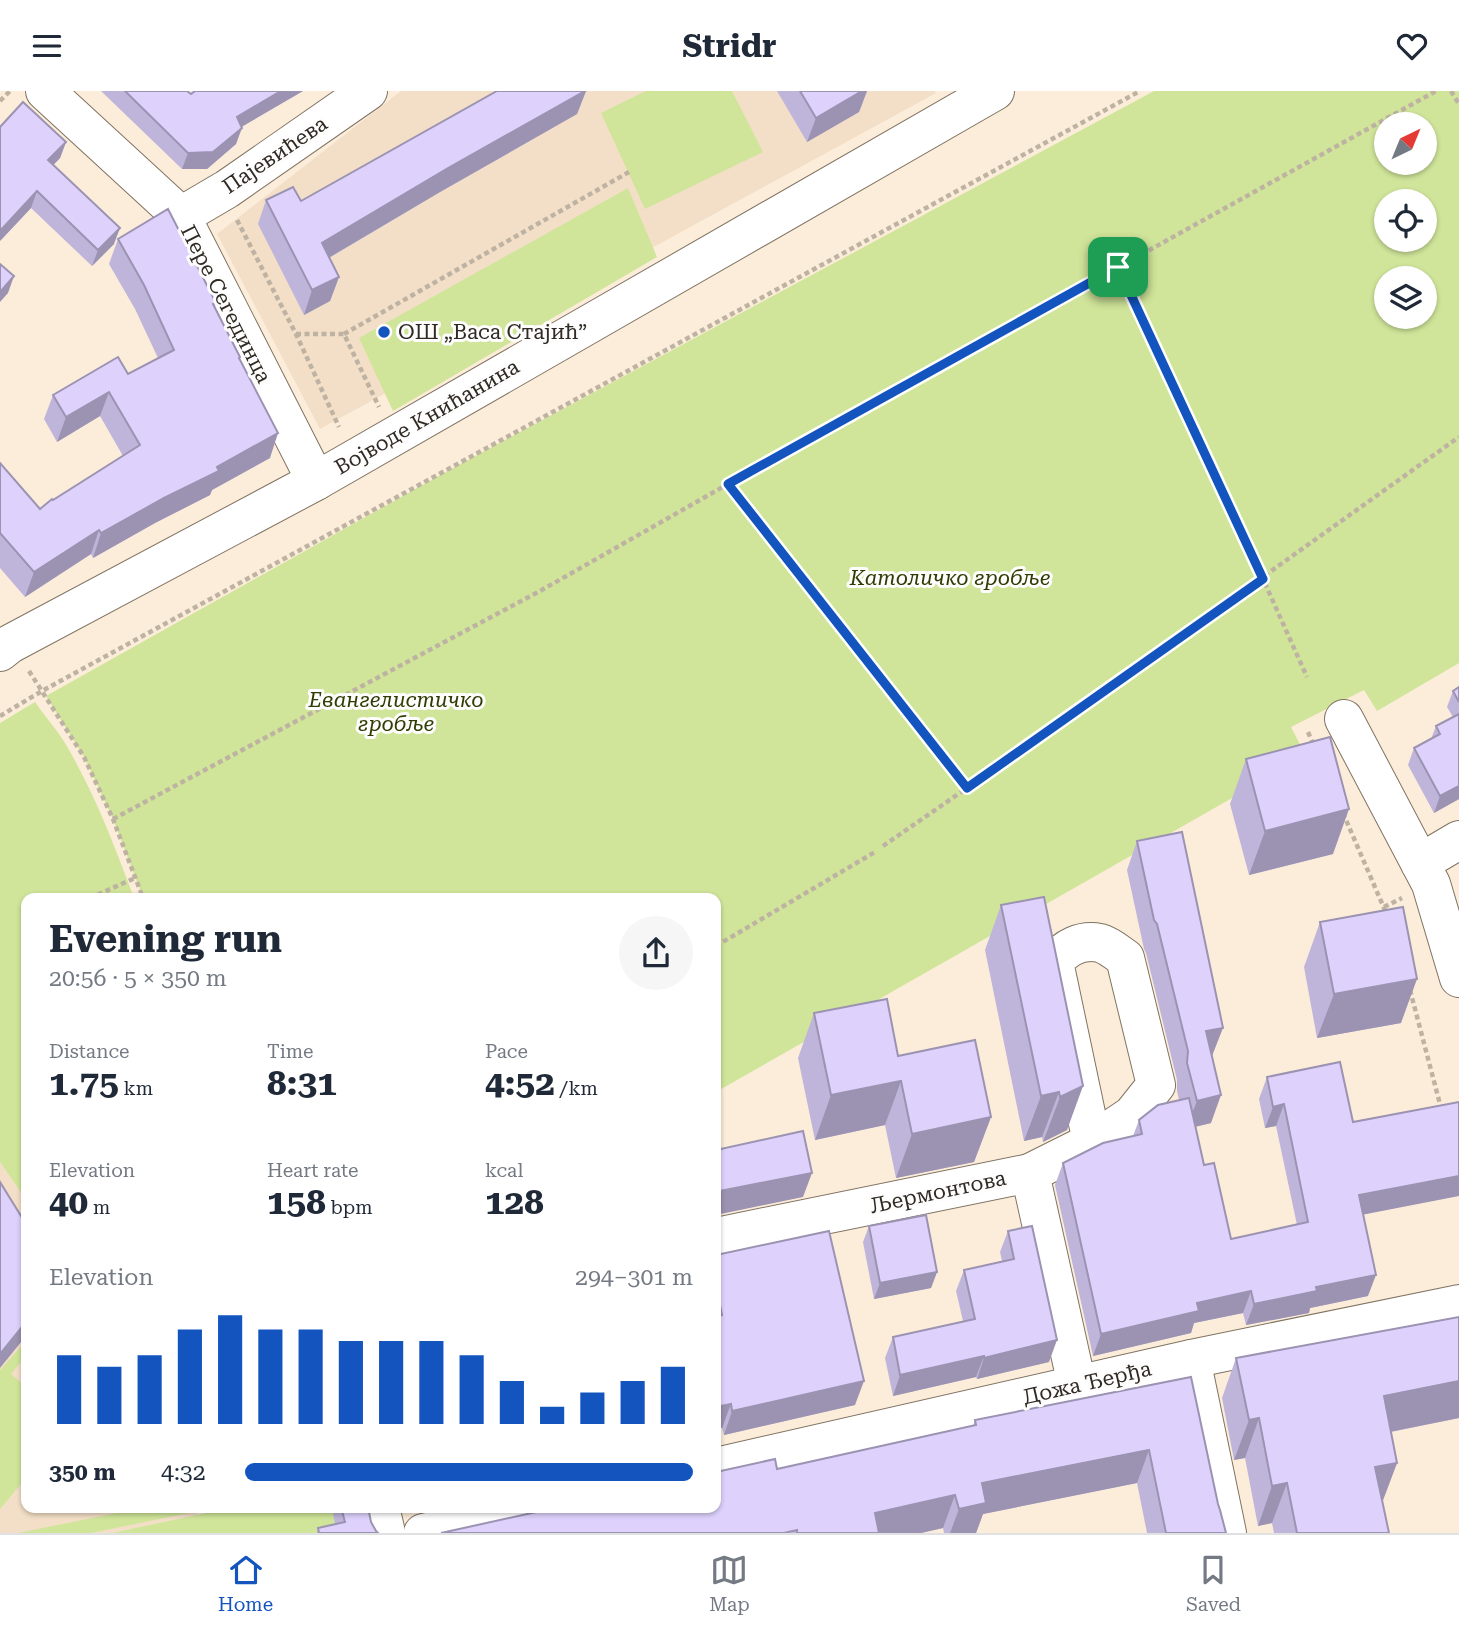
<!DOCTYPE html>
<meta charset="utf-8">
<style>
body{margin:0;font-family:"Roboto Serif",serif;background:#f6f6f7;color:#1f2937;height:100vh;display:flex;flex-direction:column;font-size:26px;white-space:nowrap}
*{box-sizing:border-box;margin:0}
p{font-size:23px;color:#747a83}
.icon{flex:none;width:38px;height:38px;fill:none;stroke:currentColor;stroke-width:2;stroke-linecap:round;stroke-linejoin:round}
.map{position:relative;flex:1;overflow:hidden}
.drawer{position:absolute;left:21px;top:802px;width:700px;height:620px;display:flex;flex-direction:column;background:#fff;border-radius:14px;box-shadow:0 2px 5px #0004}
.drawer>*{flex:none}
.needle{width:46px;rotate:43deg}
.controls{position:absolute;left:1374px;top:21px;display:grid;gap:14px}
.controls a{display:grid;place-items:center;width:63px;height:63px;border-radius:50%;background:#fff;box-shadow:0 2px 5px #0004;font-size:35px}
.pin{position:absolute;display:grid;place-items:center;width:60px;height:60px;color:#fff;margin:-30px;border-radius:14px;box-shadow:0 4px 10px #0006}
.round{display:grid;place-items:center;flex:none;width:74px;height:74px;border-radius:37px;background:#f6f6f7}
.head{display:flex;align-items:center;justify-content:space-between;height:119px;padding:0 28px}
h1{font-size:38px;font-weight:700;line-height:52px}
.figures{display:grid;grid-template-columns:repeat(3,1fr);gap:10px;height:119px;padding:7px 28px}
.figures div{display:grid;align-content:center}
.figures b{font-size:35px;font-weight:700}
.figures small{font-size:19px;font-weight:400}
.figures p{font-size:19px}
.chart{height:196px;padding:14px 28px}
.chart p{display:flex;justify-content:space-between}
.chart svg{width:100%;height:126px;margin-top:7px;stroke:#1354bf;stroke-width:6}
ul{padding:0 28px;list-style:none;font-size:23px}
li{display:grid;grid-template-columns:112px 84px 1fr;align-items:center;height:52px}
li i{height:18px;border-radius:9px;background:#1354bf}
header{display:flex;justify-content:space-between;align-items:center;height:91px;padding:0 28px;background:#fff;font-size:32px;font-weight:700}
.tab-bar{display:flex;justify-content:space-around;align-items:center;height:98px;border-top:2px solid #e0e1e3;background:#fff;font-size:19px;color:#747a83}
.tab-bar a{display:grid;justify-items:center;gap:4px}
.tab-bar .selected{color:#1354bf}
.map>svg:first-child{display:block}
.built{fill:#f3dfc7}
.green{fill:#d0e59a;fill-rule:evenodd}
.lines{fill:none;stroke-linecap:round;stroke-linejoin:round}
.minor-casing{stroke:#807362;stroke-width:40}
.path{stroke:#beb2a2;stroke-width:4.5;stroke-dasharray:5 3.5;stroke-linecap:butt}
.minor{stroke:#fff;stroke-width:38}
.wall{fill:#bfb5da}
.shaded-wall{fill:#9b93b1}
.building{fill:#ded2fd;stroke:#9b93b1;stroke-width:2}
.route-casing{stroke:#fff;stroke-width:14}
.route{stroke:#1354bf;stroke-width:9}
.poi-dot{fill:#1354bf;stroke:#fdfdfd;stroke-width:2.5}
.labels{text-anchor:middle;stroke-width:6;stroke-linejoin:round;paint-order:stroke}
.street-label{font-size:21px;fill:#302a23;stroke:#fdfdfd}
.poi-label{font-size:21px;fill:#302a23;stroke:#fdfdfd;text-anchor:start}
.park-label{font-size:21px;font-style:italic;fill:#313c02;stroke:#fdfdfd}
</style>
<header><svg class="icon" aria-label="menu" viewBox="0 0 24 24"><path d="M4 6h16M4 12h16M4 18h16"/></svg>Stridr<svg class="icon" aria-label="heart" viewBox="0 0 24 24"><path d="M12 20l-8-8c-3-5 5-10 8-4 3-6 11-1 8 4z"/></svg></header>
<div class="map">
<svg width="1459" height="1442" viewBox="0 0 1459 1442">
<rect width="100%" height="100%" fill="#fcedda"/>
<g class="built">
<path d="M401,0h533l2,2 -616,336 -103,-195z"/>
<path d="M0,1071l26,38v307h172l-1,8 -85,18h-112z"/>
</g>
<g class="green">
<path d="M646,0h86l31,61 -118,57 -44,-96z"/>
<path d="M1154,0h305v572l-82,48 -13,-21 -73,37 15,29 -590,336v-194h-573l-30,-79 -29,-62 -38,-61 407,-228zM1386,33h38v39h-38zM1386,110h38v39h-38zM1386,187h38v39h-38z"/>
<path d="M628,97l29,69 -264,154 -34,-73z"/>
<path d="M35,611c11,16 25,31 34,48 27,47 46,97 65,148h-108v302l-26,-38v-439z"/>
<path d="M26,1250v15l-15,18 15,13v91l-26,31v-139z"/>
<path d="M127,1416h66l1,5 -103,21h-73l99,-20z"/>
<path d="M234,1416h124l6,26h-252z"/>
</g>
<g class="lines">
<defs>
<g id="minor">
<path d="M45,0l136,125 135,265"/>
<path d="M181,125l46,-27 141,-98"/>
<path d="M0,561l10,-8 306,-163 679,-390"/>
<path d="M1344,628l87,165 28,94"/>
<path d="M1420,772l39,-23"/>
<path d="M1030,1082l62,-31 40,-27 24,-30 -31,-127c-7,-5 -17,-13 -25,-15 -19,-4 -35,5 -46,19l38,180"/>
<path d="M716,1146l314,-64 47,212"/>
<path d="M1191,1268l36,174"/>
<path d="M716,1376l475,-108 268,-55"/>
<path d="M380,1416l6,26"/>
<path d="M423,1442l116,-26"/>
</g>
</defs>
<use href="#minor" class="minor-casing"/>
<g class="path">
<path d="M1451,0l8,13"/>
<path d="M0,10l10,-10"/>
<path d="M237,129l59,114 43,93"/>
<path d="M1118,176l145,312 44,98"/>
<path d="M296,243h48l35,73"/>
<path d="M344,243l285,-162"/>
<path d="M728,393l239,304"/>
<path d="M29,580l55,86 29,62 30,79"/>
<path d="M0,625l42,-25 1098,-600"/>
<path d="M1308,641l7,16"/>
<path d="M1343,722l44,102"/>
<path d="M113,728l427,-228 188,-107 708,-393"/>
<path d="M883,755l84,-58 492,-351"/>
<path d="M90,807l45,-20"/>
<path d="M1384,816l18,-9"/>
<path d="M716,855l159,-94"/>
<path d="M1410,899l31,118h2"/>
</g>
<use href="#minor" class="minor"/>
</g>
<g class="wall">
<path d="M101,0h86l4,3 112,-3 -62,36 -5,17 -29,25h-25z"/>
<path d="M586,0l-9,23 -137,78 -111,66 10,19 -9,24 -26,14 -46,-91 8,-24 35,1z"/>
<path d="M777,0h90l-8,21 -52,30z"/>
<path d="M66,51l-6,16 -7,7 61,79 -22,22 -61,-58 -31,33z"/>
<path d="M118,148l98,64 -1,4 24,52 31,99 -58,32 -2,5 -55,28 -62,35 -2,-4 -66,43 -25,-29v-105l40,46 83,-53 -23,-40 -43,26 -13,-23 9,-24 75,-21 30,-16 -23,-49 -26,-45z"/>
<path d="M1459,596v112l-25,14 -26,-48 6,-17 17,-9 5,-13 17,-9 -6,-10 6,-16z"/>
<path d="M1246,668l87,95 -84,21 -19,-71z"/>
<path d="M1137,750l75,215 -1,67 -16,4 9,38 27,74 66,-14 -21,-99 -11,2 -6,-29 8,-22 96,138 5,81 -58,12 -1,5 -63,12 -3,-12 -49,10 -3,10 -98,23 -38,-171 8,-22 70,-27 6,-16 40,-20 -2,-9v-11l-31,-127 -2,-4 -17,-79z"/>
<path d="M1044,806l23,233 -24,12 -1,-5 -18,4 -39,-191 16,-45z"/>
<path d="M1320,831l81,101 -84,15 -13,-71z"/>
<path d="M814,922l84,43 93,61 -17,45 -78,16 -11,-53 -70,15 -17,-82z"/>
<path d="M869,1135l68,46 -6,16 -57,11 -11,-57z"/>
<path d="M1008,1140l41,131 -72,17 -1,-2 -83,19 -8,-38 8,-21 70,-16 -7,-30 8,-21 38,-9 -2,-9z"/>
<path d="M716,1164l139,150 -131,30 -2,-7 -6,1z"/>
<path d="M1459,1226v101l-68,14 6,31 -15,39 7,31h-115l-2,-10 -14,3 -13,-68 -11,2 -12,-62 14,-40z"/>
<path d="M1191,1286l27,127 8,29h-79l-10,-50 -154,31 -7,19h-32l-1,-5 -22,5h-480l336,-64 196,-43 2,-6z"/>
<path d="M335,1416h33l3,15 5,9 2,2h-61l1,-5 17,-4 -2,-10z"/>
</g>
<g class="shaded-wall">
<path d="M281,0h22l-72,42 6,-16z"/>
<path d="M586,0l-9,23 -137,78 -127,75 9,-24 126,-75z"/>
<path d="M862,0h5l-8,21 -52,30 9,-24z"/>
<path d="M242,37l-6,16 -29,25h-25l6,-16z"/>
<path d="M66,51l-6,16 -18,19 6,-17z"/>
<path d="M37,100l-6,17 -31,33v-10z"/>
<path d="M120,137l-6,16 -22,22 6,-16z"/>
<path d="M14,185l-6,17 -8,9v-10z"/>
<path d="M339,186l-9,24 -26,14 8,-25z"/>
<path d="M109,301l-9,24 -43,26 9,-25z"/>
<path d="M278,342l-8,25 -58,32 -2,5 -55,28 -62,35 8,-25z"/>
<path d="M99,439l-8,24 -66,43 9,-25z"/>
<path d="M1459,695v13l-25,14 6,-17z"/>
<path d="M1349,718l-16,45 -84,21 16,-44z"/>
<path d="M1417,888l-16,44 -84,15 17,-44z"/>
<path d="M1223,937l-11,28 -17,4 11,-29z"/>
<path d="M901,990l-16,44 -70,15 16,-45z"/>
<path d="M1083,995l-16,44 -24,12 17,-45z"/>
<path d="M1059,1001l-17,45 -18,4 17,-45z"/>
<path d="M1221,1004l-10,28 -25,6 11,-28z"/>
<path d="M1284,1013l-8,22 -11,2 8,-21z"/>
<path d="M991,1026l-17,45 -78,16 16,-44z"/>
<path d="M812,1082l-9,24 -87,18v-21l4,-3z"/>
<path d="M1459,1085v20l-108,21 8,-22z"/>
<path d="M937,1181l-6,16 -57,11 6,-16z"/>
<path d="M1376,1184l-8,21 -58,12 -1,5 -63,12 8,-21 62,-17z"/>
<path d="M1251,1200l-8,22 -49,10 -3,10 -98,23 8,-22 58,-14 38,-17z"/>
<path d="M26,1231v14l-26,32v-14z"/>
<path d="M1057,1249l-8,22 -72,17 7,-21z"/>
<path d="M984,1265l-8,21 -83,19 7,-21z"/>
<path d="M864,1290l-9,24 -131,30 8,-24z"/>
<path d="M1459,1290v37l-90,18 15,-40z"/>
<path d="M731,1313l-9,24 -6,1v-22z"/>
<path d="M1259,1327l-14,40 -11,2 15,-40z"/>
<path d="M1149,1359l-12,33 -154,31 -7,19h-26l9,-24 23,-26z"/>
<path d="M1397,1372l-15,40 -7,-36z"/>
<path d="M1287,1392l-15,40 -14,3 14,-40z"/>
<path d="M955,1404l-12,33 -22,5h-54l8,-20z"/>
</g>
<g class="building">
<path d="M125,0h62l4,3 4,-3h86l-44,26 5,11 -29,24 -25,1z"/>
<path d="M497,0h88l-137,77 -126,75 17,34 -27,13 -46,-90 27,-13 8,14z"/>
<path d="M800,0h62l-46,27z"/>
<path d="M23,11l43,40 -18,18 72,68 -22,22 -61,-59 -37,40v-104z"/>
<path d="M168,118l48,94 -3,1 27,53 -1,1 39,75 -61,34 2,4 -55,27 -63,35 -2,-3 -65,42 -34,-39v-70l40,46 12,-10 1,1 87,-55 -31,-53 -43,25 -13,-22 65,-38 10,17 46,-24 -30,-65 -26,-46z"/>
<path d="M0,173l14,12 -14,16z"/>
<path d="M1459,596v15l-6,-11z"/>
<path d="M1459,623v72l-19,10 -26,-48 26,-14 -4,-8z"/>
<path d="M1330,646l19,72 -84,22 -19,-72z"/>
<path d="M1182,741l41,196 -17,3 15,64 -24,6 -10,-38 1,-12 -31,-127 -3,-4 -17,-79z"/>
<path d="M1044,806l39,189 -23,11 -1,-5 -18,4 -40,-191z"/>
<path d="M1403,816l14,72 -83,15 -14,-72z"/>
<path d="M887,908l11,57 77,-16 16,77 -79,17 -11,-53 -70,14 -17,-82z"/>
<path d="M1340,971l13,60 106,-20v74l-100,19 17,80 -60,12 1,4 -63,13 -3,-13 -54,12 2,8 -98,23 -38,-171 40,-20 39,-9 -3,-14 19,-15 31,-7 15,67 10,-2 17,76 77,-17 -24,-118 -11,3 -6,-30z"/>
<path d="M803,1040l9,42 -92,18 -4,3v-44z"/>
<path d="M0,1091l26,42v98l-26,32z"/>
<path d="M926,1124l11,57 -57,11 -11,-57z"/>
<path d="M1032,1135l25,114 -73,18v-2l-84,19 -7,-38 82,-18 -11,-49 50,-11 -6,-28z"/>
<path d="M829,1140l35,150 -132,30 -1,-7 -15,3v-90l6,-2 -6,-30v-30z"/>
<path d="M1459,1226v64l-75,15 13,67 -22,4 14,66h-92l-10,-50 -15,3 -13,-68 -10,2 -13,-62z"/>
<path d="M1191,1286l27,127 2,6 6,23h-60l-17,-83 -167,33 4,20 -27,6 -4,-14 -80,18 4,20h-82v-3l-13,3h-343l118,-26h157v-35l59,-13 2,10 199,-44 -1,-5z"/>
<path d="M341,1416h27l3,15 5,9 2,2h-59l-1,-5 27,-6z"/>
</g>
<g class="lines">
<defs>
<path id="route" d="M1118,176l145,312 -296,209 -239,-304z"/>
</defs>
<use href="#route" class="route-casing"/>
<use href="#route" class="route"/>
</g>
<circle class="poi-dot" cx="384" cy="241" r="7"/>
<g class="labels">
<g class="street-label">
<text transform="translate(275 64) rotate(-34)" y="7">Пајевићева</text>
<text transform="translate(226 213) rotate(63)" y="7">Пере Сегединца</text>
<text transform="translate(427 326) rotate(-30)" y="7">Војводе Книћанина</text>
<text transform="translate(938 1101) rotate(-12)" y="7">Љермонтова</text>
<text transform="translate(1087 1292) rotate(-13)" y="7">Дожа Ђерђа</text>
</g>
<g class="poi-label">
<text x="398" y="248">ОШ „Васа Стајић”</text>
</g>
<g class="park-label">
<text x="950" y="494">Католичко гробље</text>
<text x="396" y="616">Евангелистичко<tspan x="396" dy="24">гробље</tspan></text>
</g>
</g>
</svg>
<div class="controls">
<a><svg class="needle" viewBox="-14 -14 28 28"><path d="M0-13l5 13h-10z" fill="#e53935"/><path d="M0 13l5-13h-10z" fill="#747a83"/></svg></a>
<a><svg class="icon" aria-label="locate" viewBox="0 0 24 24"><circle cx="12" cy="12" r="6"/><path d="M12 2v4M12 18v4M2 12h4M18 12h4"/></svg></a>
<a><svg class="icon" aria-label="layers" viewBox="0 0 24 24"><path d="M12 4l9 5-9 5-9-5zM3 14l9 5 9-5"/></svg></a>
</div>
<div class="pin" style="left:1118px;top:176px;background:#1e9e55"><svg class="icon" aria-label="arrive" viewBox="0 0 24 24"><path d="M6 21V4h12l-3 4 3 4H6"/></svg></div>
<section class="drawer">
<div class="head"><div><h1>Evening run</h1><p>20:56 · 5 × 350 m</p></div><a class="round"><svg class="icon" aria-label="share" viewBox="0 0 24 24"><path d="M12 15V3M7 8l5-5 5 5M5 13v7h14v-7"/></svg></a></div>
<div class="figures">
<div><p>Distance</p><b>1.75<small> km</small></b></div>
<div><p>Time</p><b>8:31</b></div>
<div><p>Pace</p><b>4:52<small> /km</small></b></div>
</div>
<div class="figures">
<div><p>Elevation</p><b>40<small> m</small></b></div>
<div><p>Heart rate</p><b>158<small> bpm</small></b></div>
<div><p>kcal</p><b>128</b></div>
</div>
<div class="chart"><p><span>Elevation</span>294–301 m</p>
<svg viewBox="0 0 160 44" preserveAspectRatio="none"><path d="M5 44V20M15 44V24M25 44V20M35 44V11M45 44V6M55 44V11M65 44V11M75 44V15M85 44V15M95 44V15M105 44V20M115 44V29M125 44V38M135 44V33M145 44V29M155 44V24"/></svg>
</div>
<ul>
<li><b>350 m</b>4:32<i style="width:100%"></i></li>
</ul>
</section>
</div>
<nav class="tab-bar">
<a class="selected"><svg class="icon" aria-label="home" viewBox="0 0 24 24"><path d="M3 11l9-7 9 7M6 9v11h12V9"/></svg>Home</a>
<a><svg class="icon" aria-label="map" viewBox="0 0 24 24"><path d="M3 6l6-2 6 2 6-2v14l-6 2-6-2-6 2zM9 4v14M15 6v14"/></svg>Map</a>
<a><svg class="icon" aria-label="saved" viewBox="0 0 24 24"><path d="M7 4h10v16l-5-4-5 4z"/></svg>Saved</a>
</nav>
